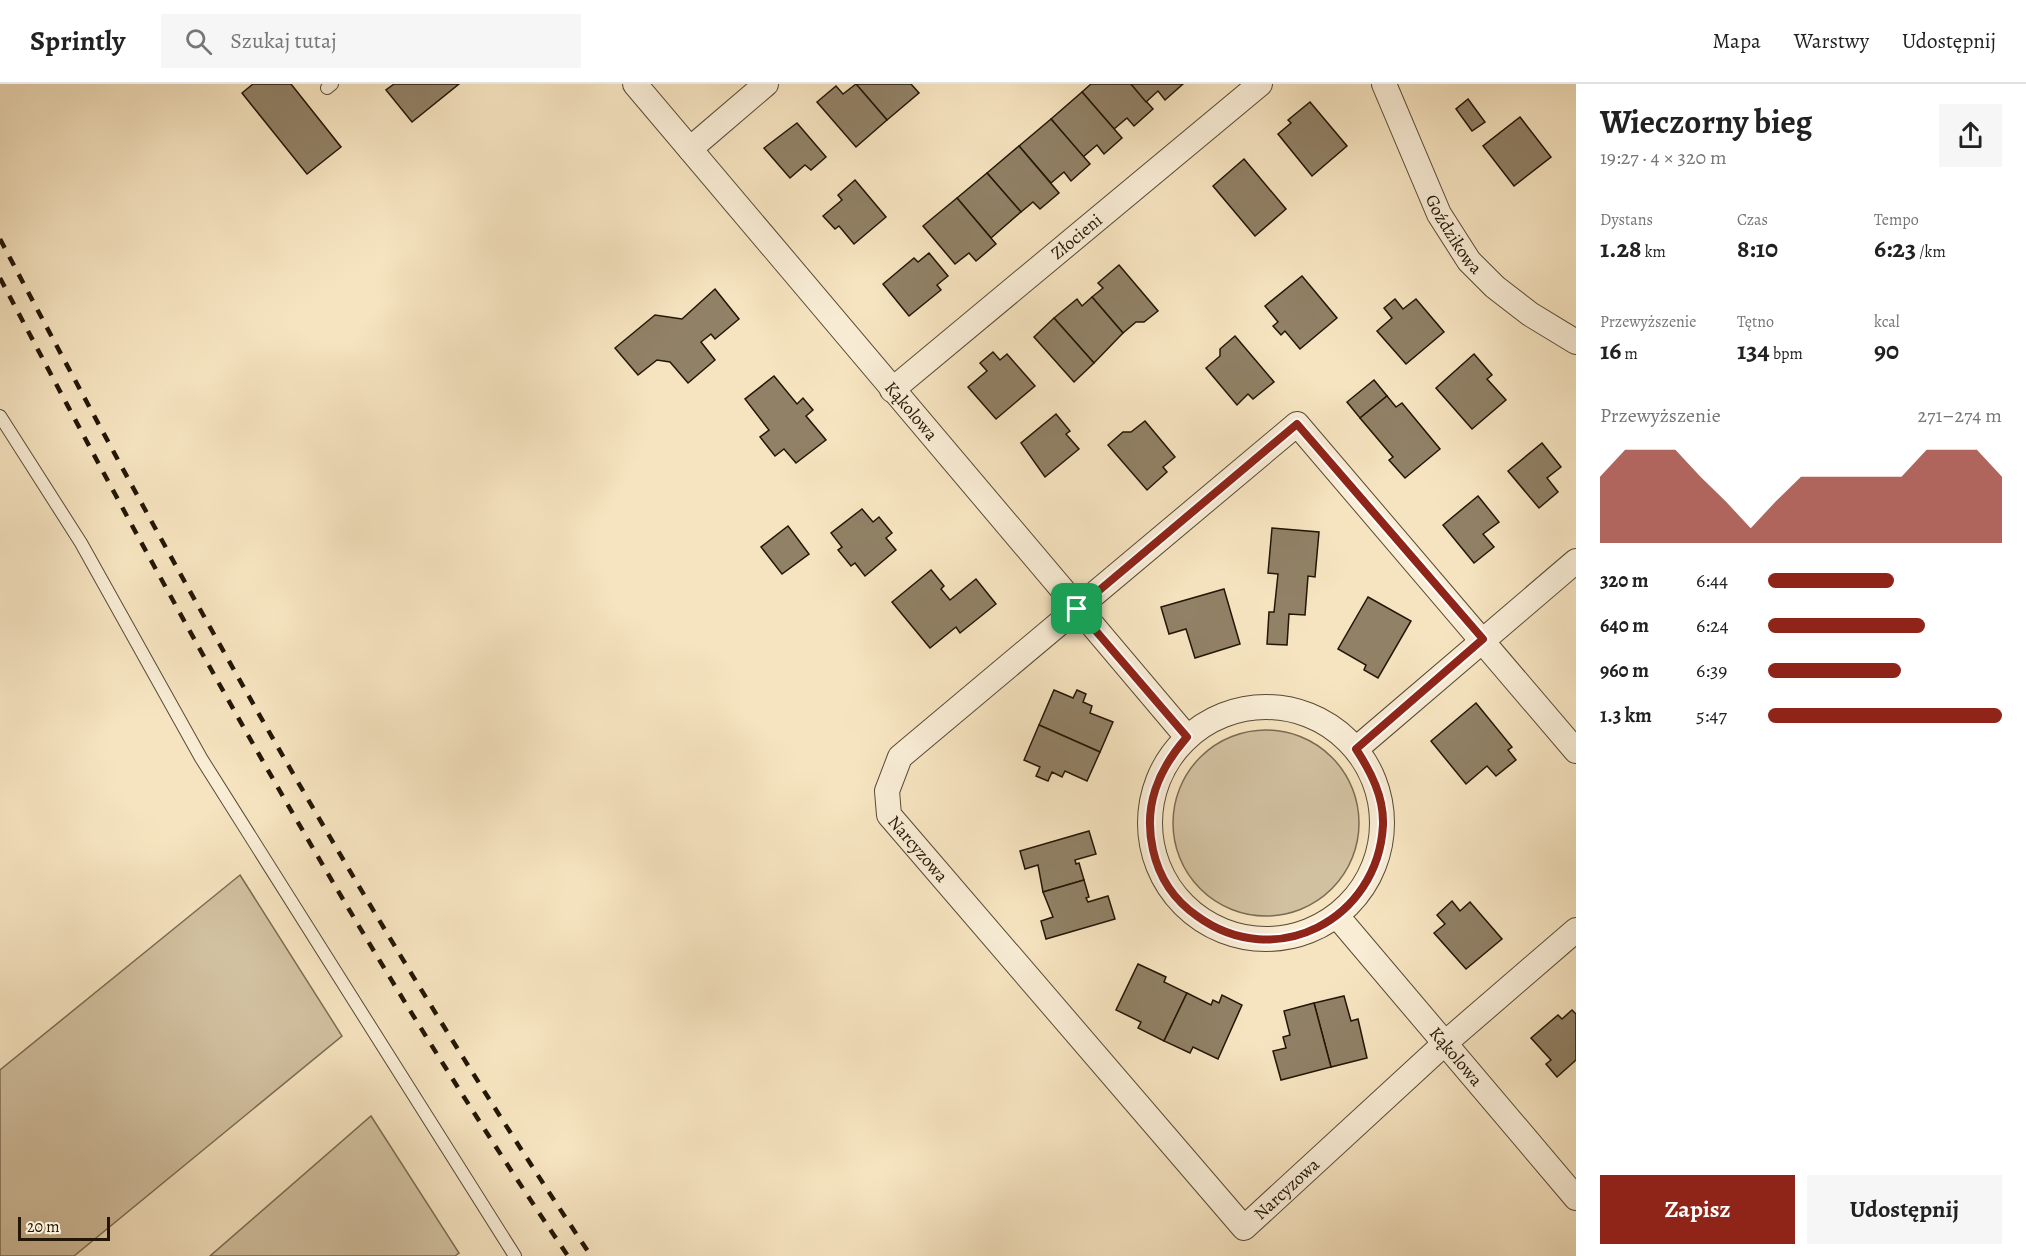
<!DOCTYPE html>
<html lang="pl">
<meta charset="utf-8">
<style>
body{margin:0;font-family:Alegreya,serif;background:#f6f6f6;color:#222;height:100vh;display:flex;flex-direction:column;font-size:22px;white-space:nowrap}
*{box-sizing:border-box;margin:0}
p{font-size:20px;color:#767676}
.icon{flex:none;width:33px;height:33px;fill:none;stroke:currentColor;stroke-width:2;stroke-linecap:round;stroke-linejoin:round}
.map{position:relative;flex:1;overflow:hidden}
.drawer{display:flex;flex-direction:column;background:#fff;width:450px}
.drawer>*{flex:none}
.scale{position:absolute;left:18px;bottom:15px;width:92px;box-sizing:border-box;padding-left:6px;border:3px solid #231605;border-top:0;font-size:16px;line-height:21px;white-space:nowrap;color:#231605;-webkit-text-stroke:4px #f9edd6;paint-order:stroke}
.pin{position:absolute;display:grid;place-items:center;width:51px;height:51px;color:#fff;margin:-26px;border-radius:12px;box-shadow:0 3px 9px #0006}
.round{display:grid;place-items:center;flex:none;width:63px;height:63px;border-radius:0px;background:#f6f6f6}
.overview{display:flex;align-items:center;justify-content:space-between;height:102px;padding:0 24px}
h1{font-size:33px;font-weight:700;line-height:45px}
.metrics{display:grid;grid-template-columns:repeat(3,1fr);gap:9px;height:102px;padding:6px 24px}
.metrics div{display:grid;align-content:center}
.metrics b{font-size:26px;font-weight:700}
.metrics small{font-size:16px;font-weight:400}
.metrics p{font-size:16px}
.chart{height:168px;padding:12px 24px}
.chart p{display:flex;justify-content:space-between}
.chart svg{width:100%;height:108px;margin-top:6px;fill:#8f2418;opacity:.7}
.action{display:flex;gap:12px;margin-top:auto;padding:12px 24px}
.action a{flex:1;height:69px;border-radius:0px;background:#8f2418;color:#fff;font-size:24px;font-weight:700;line-height:69px;text-align:center}
.action a+a{background:#f6f6f6;color:#222}
ul{padding:0 24px;list-style:none;font-size:20px}
li{display:grid;grid-template-columns:96px 72px 1fr;align-items:center;height:45px}
li i{height:15px;border-radius:8px;background:#8f2418}
header{display:flex;align-items:center;gap:36px;box-sizing:border-box;height:84px;padding:0 30px;background:#fff;border-bottom:2px solid #e0e0e0}
header strong{font-size:28px}
nav{display:flex;gap:33px;margin-inline-start:auto;font-size:21px}
.search{width:420px;height:54px;background:#f6f6f6;display:flex;align-items:center;gap:15px;box-sizing:border-box;padding:0 21px;border-radius:0px;color:#767676;font-size:22px}
main{display:flex;flex:1;min-height:0}
.map>svg:first-child{display:block}
.green{fill:#d2c1a0;stroke:#7a6c52;stroke-width:1.5}
.building{fill:#918166;stroke:#231605;stroke-width:1.5}
.lines{fill:none;stroke-linecap:round;stroke-linejoin:round}
.service-casing{stroke:#584a34;stroke-width:14}
.minor-casing{stroke:#584a34;stroke-width:26}
.service{stroke:#f9edd6;stroke-width:12}
.minor{stroke:#f9edd6;stroke-width:24}
.rail{stroke:#231605;stroke-width:4.5;stroke-dasharray:10 10;stroke-linecap:butt}
.route-casing{stroke:#fff;stroke-width:12}
.route{stroke:#8f2418;stroke-width:8}
.labels{text-anchor:middle;stroke-width:4.5;stroke-linejoin:round;paint-order:stroke}
.street-label{font-size:18px;fill:#231605;stroke:#f9edd6}
</style>
<header>
<strong>Sprintly</strong>
<div class="search"><svg class="icon" aria-label="search" viewBox="0 0 24 24"><circle cx="10" cy="10" r="6"/><path d="M15 15l6 6"/></svg>Szukaj tutaj</div>
<nav><a>Mapa</a><a>Warstwy</a><a>Udostępnij</a></nav>
</header>
<main>
<div class="map">
<svg width="1576" height="1172" viewBox="0 0 1576 1172">
<rect width="100%" height="100%" fill="#f6e4c0"/>
<filter id="stains"><feTurbulence type="fractalNoise" baseFrequency=".00333" numOctaves="4"/><feColorMatrix values="0 0 0 0 .2 0 0 0 0 .09 0 0 0 0 .02 0 0 0 .5 -.17"/></filter>
<radialGradient id="worn" r=".72"><stop offset=".6" stop-color="#630" stop-opacity="0"/><stop offset="1" stop-color="#630" stop-opacity=".3"/></radialGradient>
<g class="green">
<circle cx="1266" cy="739" r="93"/>
<path d="M240,791l102,161 -268,220h-74v-186z"/>
<path d="M371,1032l88,137 -4,3h-245z"/>
</g>
<g class="building">
<path d="M253,0h38l50,63 -34,27 -65,-81z"/>
<path d="M394,0h65l-47,38 -26,-32z"/>
<path d="M856,0h55l8,9 -32,27z"/>
<path d="M856,0l31,36 -31,27 -39,-45 19,-16 7,8z"/>
<path d="M1091,0h40l22,25 -19,17 -7,-8 -13,11 -32,-37z"/>
<path d="M1131,0h52l-18,16 -7,-9 -12,11z"/>
<path d="M1082,8l40,46 -18,16 -7,-9 -14,12 -32,-38z"/>
<path d="M1468,15l17,23 -13,9 -16,-22z"/>
<path d="M1310,18l37,44 -35,30 -34,-42 13,-11 -3,-3z"/>
<path d="M1520,33l31,40 -37,29 -31,-40z"/>
<path d="M1051,35l39,45 -19,17 -7,-9 -13,11 -32,-37z"/>
<path d="M797,39l29,34 -15,13 -6,-5 -15,13 -26,-30z"/>
<path d="M1019,62l40,47 -19,16 -7,-7 -12,10 -34,-39z"/>
<path d="M1244,75l42,50 -31,27 -42,-50z"/>
<path d="M987,89l34,39 -30,26 -34,-40z"/>
<path d="M855,96l31,37 -32,27 -15,-18 -4,3 -12,-13 19,-16 -4,-5z"/>
<path d="M957,114l39,46 -20,17 -7,-8 -14,11 -32,-38z"/>
<path d="M929,169l19,23 -11,9 4,5 -32,26 -26,-32 31,-26 4,4z"/>
<path d="M1119,181l39,46 -14,11h-8l-13,11 -31,-36 11,-9 -5,-5z"/>
<path d="M1302,192l35,42 -37,31 -15,-18 -4,4 -8,-9 5,-4 -13,-16z"/>
<path d="M715,205l24,30 -24,20 -4,-5 -10,8 14,18 -27,23 -18,-21 -13,-2 -19,15 -23,-27 40,-33 27,4z"/>
<path d="M1092,213l31,36 -29,30 -40,-45 23,-19 5,7z"/>
<path d="M1395,215l8,10 13,-10 28,33 -38,32 -29,-33 15,-13 -8,-10z"/>
<path d="M1054,234l40,45 -20,19 -40,-45z"/>
<path d="M1235,252l39,46 -21,17 -5,-5 -11,11 -31,-37 14,-12v-7z"/>
<path d="M993,268l7,8 7,-6 28,32 -39,33 -28,-32 19,-16 -7,-8z"/>
<path d="M1474,270l18,21 -5,4 19,21 -34,29 -36,-41z"/>
<path d="M774,292l23,28 6,-6 10,12 -7,6 20,24 -30,23 -12,-14 -9,7 -15,-19 9,-7 -24,-31z"/>
<path d="M1374,296l13,16 -27,22 -13,-16z"/>
<path d="M1387,312l9,11 6,-4 38,46 -35,29 -16,-18 4,-3 -33,-39z"/>
<path d="M1056,330l14,17 -4,3 13,15 -34,28 -24,-34z"/>
<path d="M1145,337l30,36 -12,10 4,5 -20,18 -39,-45 15,-13h8z"/>
<path d="M1542,359l19,24 -14,11 11,14 -19,16 -31,-37z"/>
<path d="M1478,412l21,26 -16,12 11,13 -20,16 -31,-38z"/>
<path d="M862,425l11,13 6,-5 13,16 -6,5 10,12 -31,26 -10,-13 -4,3 -13,-16 4,-3 -11,-14z"/>
<path d="M788,442l21,28 -27,20 -21,-27z"/>
<path d="M1272,444l47,4 -4,45 -7,-1 -3,39 -16,-1 -2,31 -20,-1 2,-32h5l4,-38 -10,-1z"/>
<path d="M931,486l13,16 -3,3 9,11 26,-21 20,25 -36,29 -4,-6 -26,21 -38,-46z"/>
<path d="M1224,505l16,55 -45,14 -9,-29 -17,5 -8,-27z"/>
<path d="M1368,513l43,24 -33,57 -14,-8 2,-5 -28,-16z"/>
<path d="M1054,606l19,8 4,-8 9,4 -3,8 9,4 -2,7 23,9 -13,30 -61,-27z"/>
<path d="M1476,619l36,44 -4,3 8,10 -20,16 -9,-10 -21,18 -35,-43z"/>
<path d="M1039,641l61,27 -13,29 -22,-10 -3,6 -10,-5 -4,9 -12,-5 4,-9 -16,-7z"/>
<path d="M1089,747l7,23 -21,6 1,4 3,-1 5,17 -41,12 -5,-27 -13,4 -5,-18z"/>
<path d="M1084,796l5,17 -3,1 2,4 20,-6 7,23 -69,20 -5,-18 12,-4 -10,-25z"/>
<path d="M1452,817l8,10 10,-9 32,37 -36,30 -32,-36 11,-9 -8,-9z"/>
<path d="M1138,880l28,13 -2,5 23,11 -23,48 -26,-13 3,-6 -25,-12z"/>
<path d="M1187,909l24,12 2,-5 6,3 3,-8 20,10 -24,54 -25,-12 -3,6 -26,-12z"/>
<path d="M1344,912l7,25 7,-2 9,39 -36,9 -17,-64z"/>
<path d="M1314,919l17,64 -50,13 -8,-29 13,-3 -3,-11 7,-2 -6,-24z"/>
<path d="M1572,926l4,4v46l-19,17 -11,-13 5,-4 -20,-22 27,-23 4,4z"/>
</g>
<g class="lines">
<defs>
<g id="service">
<path d="M327,4l5,-4"/>
<path d="M0,332l81,127 120,215 314,498"/>
</g>
<g id="minor">
<path id="s1" d="M635,0l552,653"/>
<path id="s2" d="M1384,0l55,130 30,47 26,26 35,27 46,28"/>
<path d="M690,65l76,-65"/>
<path id="s3" d="M892,306l368,-306"/>
<circle cx="1266" cy="739" r="116"/>
<path d="M1356,665l220,-188"/>
<path id="s4" d="M1576,667l-279,-327 -397,333 -13,34 2,24 355,413 200,-184 132,-114"/>
<path id="s5" d="M1337,832l239,282"/>
</g>
</defs>
<use href="#service" class="service-casing"/>
<use href="#minor" class="minor-casing"/>
<use href="#service" class="service"/>
<use href="#minor" class="minor"/>
<g class="rail">
<path d="M0,155c183,347 373,690 591,1017"/>
<path d="M0,194c176,334 357,666 568,978"/>
</g>
</g>
<g class="lines">
<defs>
<path id="route" d="M1297,340l186,215 -127,110c15,23 28,48 27,76 -5,95 -108,148 -186,91 -23,-16 -38,-39 -44,-66 -10,-44 5,-80 34,-113l-110,-128z"/>
</defs>
<use href="#route" class="route-casing"/>
<use href="#route" class="route"/>
</g>
<g class="labels">
<g class="street-label">
<text dy="6" stroke="none"><textPath href="#s2" startOffset="166">Goździkowa</textPath></text>
<text dy="6" stroke="none"><textPath href="#s3" startOffset="240">Złocieni</textPath></text>
<text dy="6" stroke="none"><textPath href="#s1" startOffset="428">Kąkolowa</textPath></text>
<text dy="6" stroke="none"><textPath href="#s4" startOffset="1053">Narcyzowa</textPath></text>
<text dy="6" stroke="none"><textPath href="#s5" startOffset="184">Kąkolowa</textPath></text>
<text dy="6" stroke="none"><textPath href="#s4" startOffset="1611">Narcyzowa</textPath></text>
</g>
</g>
<rect width="100%" height="100%" filter="url(#stains)"/>
<rect width="100%" height="100%" fill="url(#worn)"/>
</svg>
<div class="scale">20 m</div>
<div class="pin" style="left:1077px;top:525px;background:#1e9e55"><svg class="icon" aria-label="arrive" viewBox="0 0 24 24"><path d="M6 21V4h12l-3 4 3 4H6"/></svg></div>
</div>
<section class="drawer">
<div class="overview"><div><h1>Wieczorny bieg</h1><p>19:27 · 4 × 320 m</p></div><a class="round"><svg class="icon" aria-label="share" viewBox="0 0 24 24"><path d="M12 15V3M7 8l5-5 5 5M5 13v7h14v-7"/></svg></a></div>
<div class="metrics">
<div><p>Dystans</p><b>1.28<small> km</small></b></div>
<div><p>Czas</p><b>8:10</b></div>
<div><p>Tempo</p><b>6:23<small> /km</small></b></div>
</div>
<div class="metrics">
<div><p>Przewyższenie</p><b>16<small> m</small></b></div>
<div><p>Tętno</p><b>134<small> bpm</small></b></div>
<div><p>kcal</p><b>90</b></div>
</div>
<div class="chart"><p><span>Przewyższenie</span>271–274 m</p>
<svg viewBox="0 0 160 44" preserveAspectRatio="none"><path d="M0 44V17L10 6L20 6L30 6L40 17L50 27L60 38L70 27L80 17L90 17L100 17L110 17L120 17L130 6L140 6L150 6L160 17V44z"/></svg>
</div>
<ul>
<li><b>320 m</b>6:44<i style="width:54%"></i></li>
<li><b>640 m</b>6:24<i style="width:67%"></i></li>
<li><b>960 m</b>6:39<i style="width:57%"></i></li>
<li><b>1.3 km</b>5:47<i style="width:100%"></i></li>
</ul>
<div class="action"><a>Zapisz</a><a>Udostępnij</a></div>
</section>
</main>
